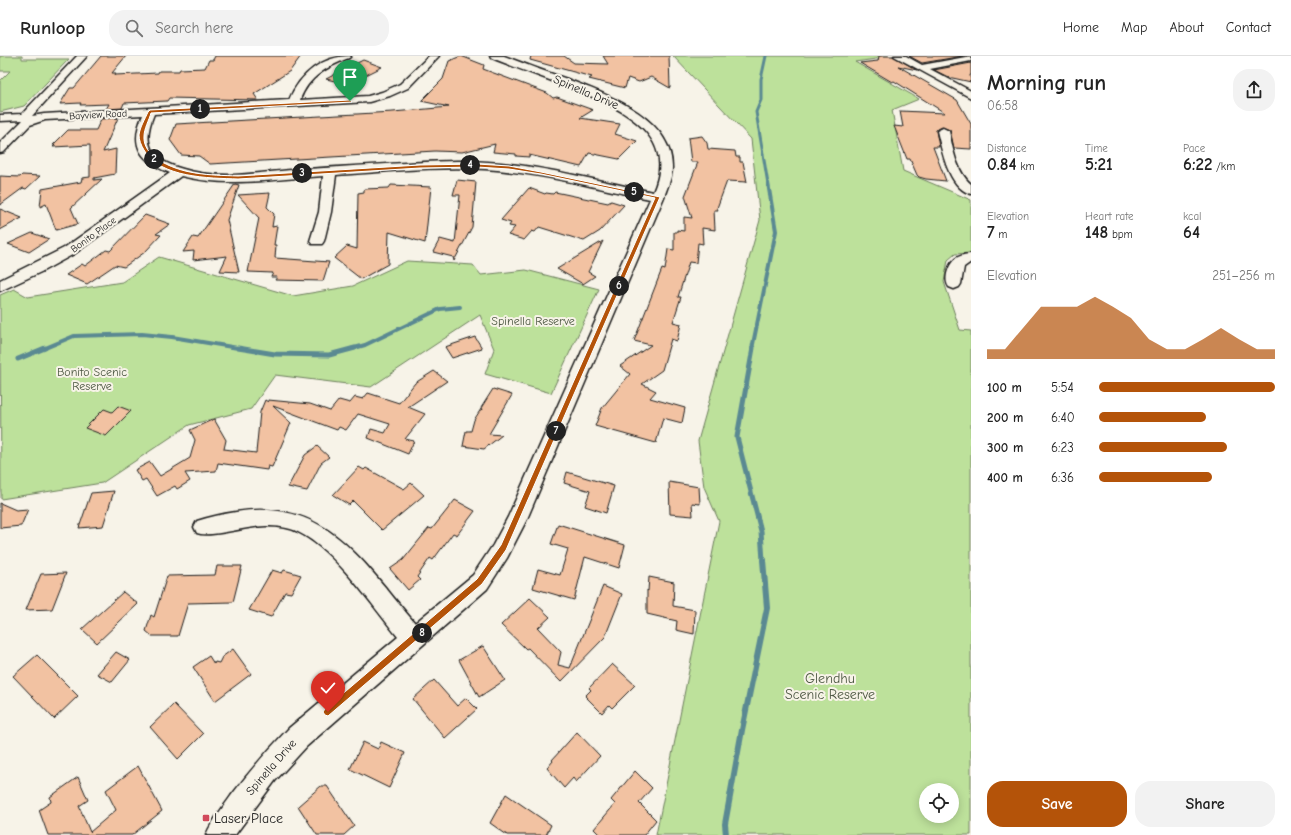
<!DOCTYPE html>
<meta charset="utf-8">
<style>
body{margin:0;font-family:"Comic Neue",sans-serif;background:#f2f2f2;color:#222;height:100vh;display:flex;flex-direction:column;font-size:15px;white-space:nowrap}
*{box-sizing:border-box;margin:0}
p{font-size:13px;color:#767676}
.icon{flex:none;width:22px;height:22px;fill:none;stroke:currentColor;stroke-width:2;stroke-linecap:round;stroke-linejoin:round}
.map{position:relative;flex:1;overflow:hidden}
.details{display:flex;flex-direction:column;background:#fff;width:320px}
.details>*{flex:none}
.controls{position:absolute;left:919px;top:727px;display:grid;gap:8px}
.controls a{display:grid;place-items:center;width:40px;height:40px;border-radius:50%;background:#fff;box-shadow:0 2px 10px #0003;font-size:20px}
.pin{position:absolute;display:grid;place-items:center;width:34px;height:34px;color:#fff;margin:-41px -17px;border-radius:50% 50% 50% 0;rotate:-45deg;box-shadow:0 0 4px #0007}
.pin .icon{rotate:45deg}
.km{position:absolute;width:20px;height:20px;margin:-10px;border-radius:50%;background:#222;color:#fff;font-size:11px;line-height:20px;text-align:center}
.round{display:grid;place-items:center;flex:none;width:42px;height:42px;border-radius:16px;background:#f2f2f2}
.head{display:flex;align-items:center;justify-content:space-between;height:68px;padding:0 16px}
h1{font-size:22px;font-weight:700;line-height:30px}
.metrics{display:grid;grid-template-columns:repeat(3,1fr);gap:6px;height:68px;padding:4px 16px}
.metrics div{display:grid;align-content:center}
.metrics b{font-size:17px;font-weight:700}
.metrics small{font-size:11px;font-weight:400}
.metrics p{font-size:11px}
.chart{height:112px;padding:8px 16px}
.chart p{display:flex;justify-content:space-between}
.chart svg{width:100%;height:72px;margin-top:4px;fill:#b45309;opacity:.7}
.primary-button{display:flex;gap:8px;margin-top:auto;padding:8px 16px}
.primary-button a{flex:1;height:46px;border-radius:16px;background:#b45309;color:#fff;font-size:16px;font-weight:700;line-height:46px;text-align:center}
.primary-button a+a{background:#f2f2f2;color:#222}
ul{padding:0 16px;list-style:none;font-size:13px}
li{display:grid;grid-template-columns:64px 48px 1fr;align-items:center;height:30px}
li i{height:10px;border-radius:5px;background:#b45309}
header{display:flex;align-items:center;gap:24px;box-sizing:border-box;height:56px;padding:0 20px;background:#fff;border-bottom:1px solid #e0e0e0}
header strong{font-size:19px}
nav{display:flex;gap:22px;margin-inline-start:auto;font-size:14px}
.search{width:280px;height:36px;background:#f2f2f2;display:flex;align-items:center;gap:10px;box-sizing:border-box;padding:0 14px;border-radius:16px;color:#767676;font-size:15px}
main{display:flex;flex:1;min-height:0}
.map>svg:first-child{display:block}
.green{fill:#bde19b;stroke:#6c7e5c;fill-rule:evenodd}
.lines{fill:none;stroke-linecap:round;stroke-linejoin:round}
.stream-far3{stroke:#5a8992;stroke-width:3}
.stream-far2{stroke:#5a8992;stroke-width:4}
.stream-far1{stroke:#5a8992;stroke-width:5}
.stream{stroke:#5a8992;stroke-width:6}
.building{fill:#f2c2a2;stroke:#1c1c1c}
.minor-casing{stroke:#1c1c1c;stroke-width:3}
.minor{fill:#f7f3e8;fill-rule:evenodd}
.route{fill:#b45309;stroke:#fff}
.poi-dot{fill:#d1495b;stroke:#f7f3e8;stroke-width:1.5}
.labels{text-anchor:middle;stroke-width:4;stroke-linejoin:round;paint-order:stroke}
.far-street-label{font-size:10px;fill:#1c1c1c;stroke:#f7f3e8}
.street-label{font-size:12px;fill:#1c1c1c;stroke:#f7f3e8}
.park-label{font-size:12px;fill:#4c5742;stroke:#f7f3e8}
.near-park-label{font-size:14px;fill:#4c5742;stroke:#f7f3e8}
.near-poi-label{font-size:14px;fill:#1c1c1c;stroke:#f7f3e8;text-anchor:start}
</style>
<header>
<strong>Runloop</strong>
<div class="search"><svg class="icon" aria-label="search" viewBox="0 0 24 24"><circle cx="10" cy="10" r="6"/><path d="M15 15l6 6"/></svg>Search here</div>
<nav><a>Home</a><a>Map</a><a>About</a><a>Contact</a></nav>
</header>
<main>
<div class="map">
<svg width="971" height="779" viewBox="0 0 971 779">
<rect width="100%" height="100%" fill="#f7f3e8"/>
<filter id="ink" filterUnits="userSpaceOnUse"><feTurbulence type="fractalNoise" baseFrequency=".025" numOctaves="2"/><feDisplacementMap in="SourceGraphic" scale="8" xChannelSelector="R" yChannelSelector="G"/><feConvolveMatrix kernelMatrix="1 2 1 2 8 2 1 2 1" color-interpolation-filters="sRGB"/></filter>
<g filter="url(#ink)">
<g class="green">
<path d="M0,0h22v3h47l-45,47 -24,6v-31l10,-10h-10z"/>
<path d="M673,0h215l1,1 -34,5 64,37 -27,11 11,61 68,29v53l-16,1 -7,6 -4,22 16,48 11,1v504h-315l63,-314 -15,-34 -6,-46 62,-221 -9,-81zM926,734h26v26h-26z"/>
<path d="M159,201l134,39 60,-10 54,-25 66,4 8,10 45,-5 73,19 -48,104 -66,-19 9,-25 -14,-34 -109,72 -96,-12 -24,34 -62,16 -87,58 -101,16 -1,-204 14,-6 14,8 94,-15z"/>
</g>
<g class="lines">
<path class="stream-far3" d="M766,0l-5,23v21l-5,12 12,72"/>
<g class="stream-far2">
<path d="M43,293l31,-13 68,-2 30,3 72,12"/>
<path d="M351,293l14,-4 75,-36 20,-2"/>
<path d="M752,293l24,-118 -8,-48"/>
</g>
<g class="stream-far1">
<path d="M238,292l37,6 54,1 26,-7"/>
<path d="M753,292l-16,89 24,94 2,30"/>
<path d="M18,303l27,-11"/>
</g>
<path class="stream" d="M726,779l-1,-11 17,-94 25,-122 -4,-48"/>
</g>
<g class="building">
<path d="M101,0h25l-14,17h4l-1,2 43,-2 1,-2h20l1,-2 25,-1 4,-8h4l2,-4h86l-11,15 -36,23 4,6 -89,-2 -2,3 -43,2 -2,5 -16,1 3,-5 -29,1 1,-2 -21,1 10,-16h4z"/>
<path d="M461,0l23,9 -1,4 64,24 6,5 4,-1 36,13 -13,8 40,6 -5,10 22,7 -18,18 -30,-6 -8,14 -52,-12v2l-13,-1v-2l-23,-2 2,-8 -33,8 -27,-1 -225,13 -11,-8 -18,-1 -11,-15 6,-16 217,-12 56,-5 -28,-6 22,-22 6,-18z"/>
<path d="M531,0h33l10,7 34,1 -5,-8h66l1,32 -19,-11 -12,5 -11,-4 -3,10 -36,-9 3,-2 -62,-17z"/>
<path d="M879,0h14l24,14 -19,-4 59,34 14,24v25l-17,-1 -4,-18 -8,-3 -6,3 3,17h-6l13,34 -20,-2 -7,-2 -2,-2 -7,-16h-3l-13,-33 9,1 -3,-16 45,2 -51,-32 -2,1 -32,-19 18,-2z"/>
<path d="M909,0h54l-41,7z"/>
<path d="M363,4l19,7 -34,17 -22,-5z"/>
<path d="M971,7v12h-1l1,7 -23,-5 -14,-7z"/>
<path d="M118,62l-15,34 13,-3 -1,25 -21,4v2l8,-1 -31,29 7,16 -22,6 -10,-26 -6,3 2,-18 39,-7 1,-4 8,-1v-32l-37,2 2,-2h-2l15,-15h28l5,-11z"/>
<path d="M702,80l5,7 1,6 27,2 1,6h4v5h3l4,20 -20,-1 -10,27 1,2h-4l1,20 -13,-2 1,16 -5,-1 -2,20 -7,-1 -11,35h3l-8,25 8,2 -4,17 -6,-2 -9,31 -20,14 14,7 -6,7 35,10 -3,15 -19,-5 -7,25 -61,-17 7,-18 28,-34 -10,-8 31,-21 -17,-4 28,-72 3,1 3,-21 6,1v-18h3v-2l7,1v-14l8,1 -7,-22 13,-34h-7l-3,-24z"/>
<path d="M22,119l18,1 -14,13 -3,-1 -23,17v-29l20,1z"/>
<path d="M457,124l19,2 -4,45 -18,34 -1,-4 -20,-5 7,-13 15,4 5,-48h-7z"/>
<path d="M235,128l4,1 -12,35 12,52 -19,-1 7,-15 -34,4 1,-9 -11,1 10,-15 5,1z"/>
<path d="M391,129l40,2 -6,56 -36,-11 -1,32 -27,15 -27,-21 13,-12 10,3 1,-56 6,-1v-3l25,-1z"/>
<path d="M529,132l16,6 1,-1 7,1 2,-2 53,11 3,-2 13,4 -24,26 -16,10 -45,-14 -4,5 -3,-1 -8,9 -16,-5 7,-8 -6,-1 2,-3 -10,-3z"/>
<path d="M270,137l-3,14 7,7 -2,13 5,-1 -3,19h2l-1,13 54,4 -6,19 -48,-1 2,-3h-6l2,-4 -25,-1 11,-54 -21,-23z"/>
<path d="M0,153l22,9 -22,12z"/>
<path d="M145,159l25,9 -14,10 5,1 -16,17 -21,15 -9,-2 -28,19 -21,-9 16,-11 3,2 21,-16 4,1z"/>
<path d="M32,177l17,6 -20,13 -21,-8z"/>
<path d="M603,185l-15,31 7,4 -12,8 -26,-15z"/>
<path d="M475,281l7,11 -30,10 -7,-11z"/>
<path d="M434,315l13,10 -39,26 17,7 -20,25 9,2 -6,13 -40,-16 3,-9 14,4 5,-9 -32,-10 -12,16 -7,-3 -2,3 -64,-24 18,17 -19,44 -4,-1 -1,4 -49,-7 -2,8 -31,2 5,8 -13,8 -2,-3 -18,10 -11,-17 -4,2 -7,-11 15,-8 10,14 30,-18 5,-18 -5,-10 24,-11 12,21 -2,9 32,4 4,-41 5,-12 3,2v-2l42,4 20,7 9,-11 11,3 5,-6 8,2 5,-6 31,10 16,-20z"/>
<path d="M493,333l19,6 -23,39 13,1 -18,14 -21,-3 3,-15h5l3,-11 7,-11 1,1 -1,-2z"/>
<path d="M118,350l13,5 -25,25 -21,-8 19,-19 8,3z"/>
<path d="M317,390l12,11 -8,6 -14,28 -19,-4 17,-32z"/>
<path d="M359,411l5,3 2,-2 38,21 7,-6 13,12 -42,35 -29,-29 -4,4 -16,-10z"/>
<path d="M567,416l47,14 -8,27 -21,-7 5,-15 -26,-8z"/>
<path d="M669,426l30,5 1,17 -8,-1 1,13 -23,-2z"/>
<path d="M114,435l-11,35 -24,2 12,-35z"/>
<path d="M455,444l20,11 -18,24 -4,-2 -20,27 -3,-2 -13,19 3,3 -12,10 -18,-21 13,-9 26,-32 3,1z"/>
<path d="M0,447l16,7 12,-1 -7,17 -21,2z"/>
<path d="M558,468l67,21 -6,23 -34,-11 -11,43 -41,-12 5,-19 22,6 8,-26 -17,-5z"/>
<path d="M217,510h25l-9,36 -45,1 -10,33h-26l-6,-5 5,-16 3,2 13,-41 48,-1z"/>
<path d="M272,514l10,3 2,-3 17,5 -10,18 -6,-1 -14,25 -22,-7z"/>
<path d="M66,517l-14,36 -26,1 15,-36z"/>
<path d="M649,521l25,5 -1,24 22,4 -1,24 -18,-4 1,-9 -30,-7v-24l1,1z"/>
<path d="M603,530l19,8 -17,43 -44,45 -33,-34 -2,1 -25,-24 29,-27 20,19 -12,11 23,24 -3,13 12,3z"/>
<path d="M123,536l15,12 -41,39 -15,-14z"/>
<path d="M483,590l22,34 -26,17 -20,-37z"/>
<path d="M233,593l18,25 -36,27 -22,-34 16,-11 5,8 1,-2 4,1 3,-6z"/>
<path d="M116,596l14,8 -18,22 -15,-8z"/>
<path d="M37,599l41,41 -24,23 -41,-43z"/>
<path d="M612,608l23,21 -23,23 -3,-3 -7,8 -17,-17 6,-6 -2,-2z"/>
<path d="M434,624l23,26 9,-8 11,11 -32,29 -32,-39z"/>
<path d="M174,648l29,30 -25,25 -28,-32z"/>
<path d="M577,676l23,24 -24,26 -3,-4 -9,10 -17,-20 6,-7 -1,-1z"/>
<path d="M363,686l15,7 3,-7 24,11 -16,35 -39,-19z"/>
<path d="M138,710l24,45 -30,24h-84l-9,-25 12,-8 -1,-5 28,-20 10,23 -9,6 11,26 26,-22 -10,-20z"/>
<path d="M635,715l17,17 -13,15 17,17 -12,15h-44l-6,-6 21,-25 -4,-4z"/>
<path d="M321,730h6l27,40 -10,9h-27l-19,-29z"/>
<path d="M506,738l45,31 -5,10h-39l-17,-12z"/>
</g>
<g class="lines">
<defs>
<g id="minor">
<path d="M77,0h10l-55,60 12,-2 245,-14c11,-26 33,-44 62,-44l-2,2c-21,8 -41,19 -49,42l68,-4 14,-4 18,-8 29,-28h10l-31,32 -18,8 -21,6 -215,12c-13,31 -3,46 29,55 35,11 73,4 108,1 55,-3 111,-8 166,-9 67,-1 132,18 196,31 29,-64 -47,-90 -93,-108 -23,-9 -46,-17 -68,-26l-2,-2h14c21,8 42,16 63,23 38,15 106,38 105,89 0,10 -5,20 -8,29l-137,322 -20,39 -20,31 -180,157 -32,35 -40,54h-29c6,-14 16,-26 25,-39 18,-24 37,-46 58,-68l109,-91c-26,-32 -63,-87 -100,-105 -9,-5 -22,-6 -32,-6 -18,0 -56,12 -69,7l-3,-6 3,-6c12,-4 26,-7 39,-9 90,-15 127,51 179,111l58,-48 20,-30 15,-28 142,-318c-54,-11 -109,-26 -165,-30 -49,-3 -100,3 -149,6l-5,37 -7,29 -2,3h-10l-2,-3 9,-29 4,-36c-47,3 -96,12 -142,0l-107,78 -33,18 -41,19v-11l64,-32 106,-75c-30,-12 -41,-28 -27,-58l-98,5 -15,5 -26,27 -4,1v-10l23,-23 -23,1v-6l22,-1z"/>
<path d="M894,0h12l16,9 49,-9v5l-41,8 41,22v7z"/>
<path d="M943,72l6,3c4,18 7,40 22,53v10c-23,-6 -29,-44 -34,-63z"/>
<path d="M971,198v8l-7,5 -3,17 -2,3 -5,2 -5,-2c-6,-8 0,-25 9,-30 4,-2 9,-3 13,-3z"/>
</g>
</defs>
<use href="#minor" class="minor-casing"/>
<use href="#minor" class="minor"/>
</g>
</g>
<path class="route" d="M350,44l2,2 -201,11c-2,7 -7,16 -7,23 -1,10 6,18 13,23 25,16 52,16 81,17l182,-11 57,-1 32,2 32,6 119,25 -154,353 -24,34 -154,132 -3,-1 -2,-3 2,-3 152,-130 24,-34 154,-347 -114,-24 -32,-5 -32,-2 -57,1 -182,11c-29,-1 -78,-1 -94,-29 -3,-5 -5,-10 -5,-15 1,-8 6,-16 9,-23l2,-2z"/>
<rect class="poi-dot" x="202" y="758" width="8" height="8" rx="2"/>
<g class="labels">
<g class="far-street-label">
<text transform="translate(98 58) rotate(-3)" y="4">Bayview Road</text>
<text transform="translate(93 178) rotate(-36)" y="4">Bonito Place</text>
</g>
<g class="street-label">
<text transform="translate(586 36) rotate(23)" y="4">Spinella Drive</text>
<text transform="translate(271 711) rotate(-49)" y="4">Spinella Drive</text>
</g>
<g class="park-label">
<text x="533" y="269">Spinella Reserve</text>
<text x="92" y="320">Bonito Scenic<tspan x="92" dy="14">Reserve</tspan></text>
</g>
<g class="near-park-label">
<text x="830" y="627">Glendhu<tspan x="830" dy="16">Scenic Reserve</tspan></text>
</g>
<g class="near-poi-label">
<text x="214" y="767">Laser Place</text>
</g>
</g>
</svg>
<div class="controls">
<a><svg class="icon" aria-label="locate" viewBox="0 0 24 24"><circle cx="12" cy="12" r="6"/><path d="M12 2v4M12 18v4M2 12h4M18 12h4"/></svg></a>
</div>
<div class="pin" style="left:350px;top:45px;background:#1e9e55"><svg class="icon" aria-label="arrive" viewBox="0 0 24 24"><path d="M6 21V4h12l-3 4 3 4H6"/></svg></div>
<div class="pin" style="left:328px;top:656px;background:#d93025"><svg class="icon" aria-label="check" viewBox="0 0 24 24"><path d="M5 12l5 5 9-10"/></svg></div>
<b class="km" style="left:200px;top:53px">1</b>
<b class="km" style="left:154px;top:103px">2</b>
<b class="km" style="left:302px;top:117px">3</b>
<b class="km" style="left:470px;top:109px">4</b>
<b class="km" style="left:634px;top:136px">5</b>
<b class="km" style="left:619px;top:230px">6</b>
<b class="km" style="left:556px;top:375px">7</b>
<b class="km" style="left:422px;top:577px">8</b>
</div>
<section class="details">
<div class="head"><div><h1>Morning run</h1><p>06:58</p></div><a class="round"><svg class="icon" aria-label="share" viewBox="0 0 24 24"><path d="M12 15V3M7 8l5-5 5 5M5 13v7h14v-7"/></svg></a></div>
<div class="metrics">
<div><p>Distance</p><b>0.84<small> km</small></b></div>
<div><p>Time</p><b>5:21</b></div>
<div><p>Pace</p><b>6:22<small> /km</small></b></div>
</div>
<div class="metrics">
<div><p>Elevation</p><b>7<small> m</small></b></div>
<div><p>Heart rate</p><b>148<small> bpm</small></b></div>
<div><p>kcal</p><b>64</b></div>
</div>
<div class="chart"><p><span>Elevation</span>251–256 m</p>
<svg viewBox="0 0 160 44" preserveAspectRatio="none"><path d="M0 44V38L10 38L20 25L30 12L40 12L50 12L60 6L70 12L80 19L90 32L100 38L110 38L120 32L130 25L140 32L150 38L160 38V44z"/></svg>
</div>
<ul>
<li><b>100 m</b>5:54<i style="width:100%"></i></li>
<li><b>200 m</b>6:40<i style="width:61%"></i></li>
<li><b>300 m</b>6:23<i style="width:73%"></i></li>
<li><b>400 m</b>6:36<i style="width:64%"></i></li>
</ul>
<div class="primary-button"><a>Save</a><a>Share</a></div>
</section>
</main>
